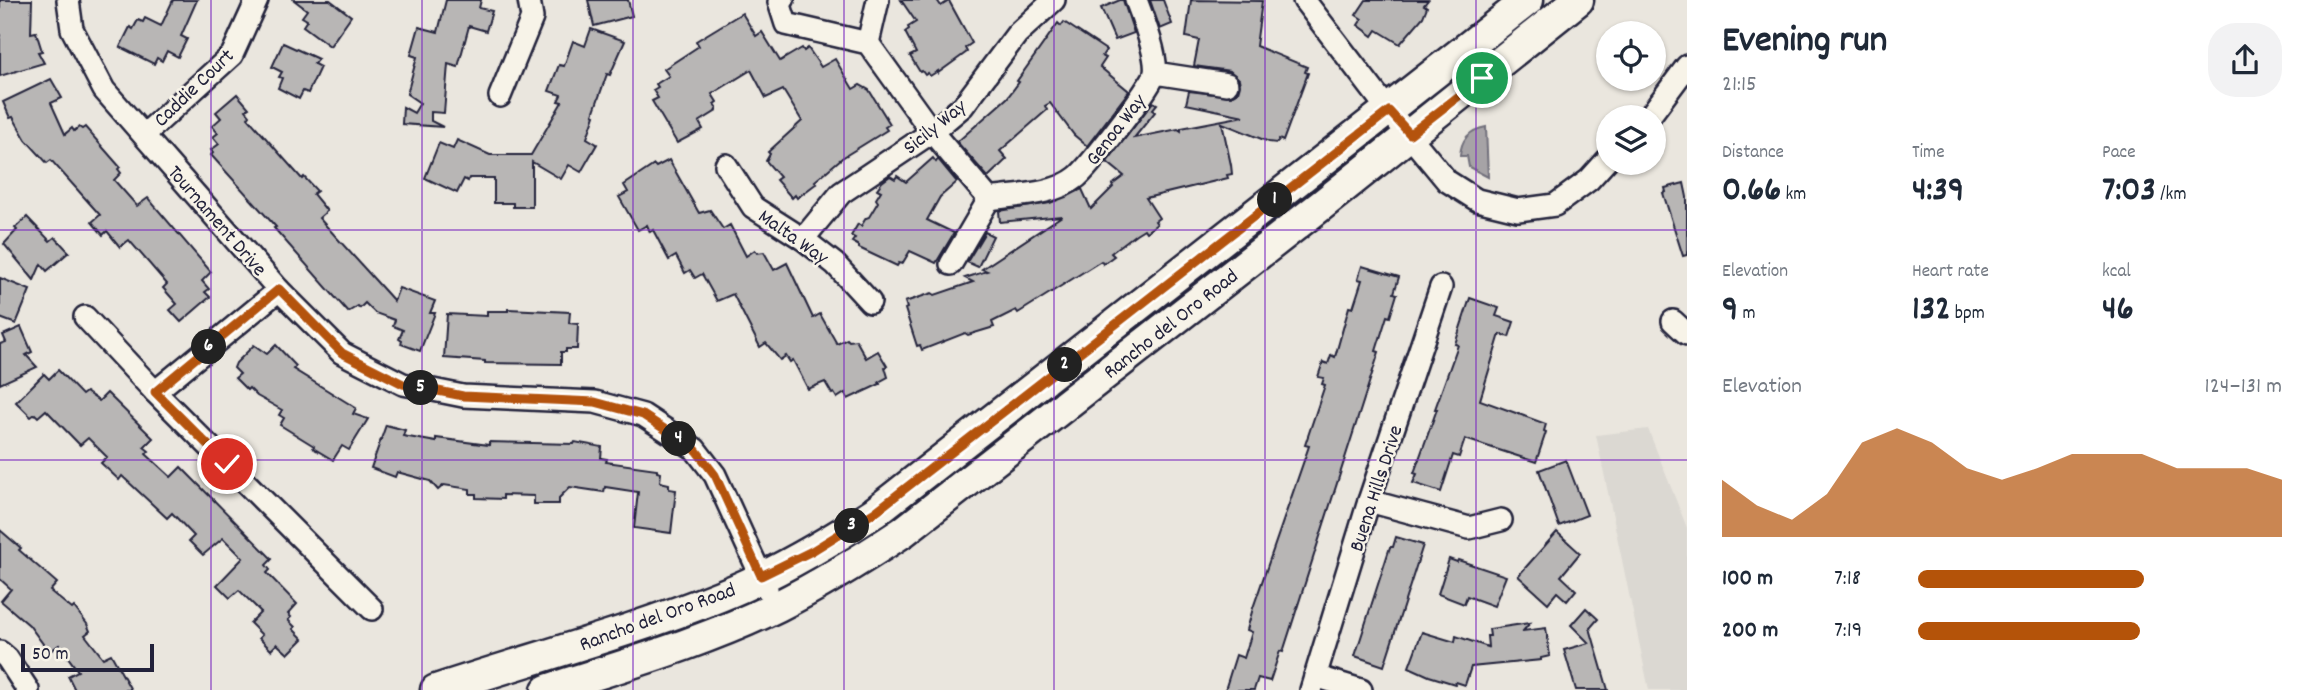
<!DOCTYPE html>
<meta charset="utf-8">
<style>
body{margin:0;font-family:Dekko,sans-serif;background:#f2f2f3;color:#1f2937;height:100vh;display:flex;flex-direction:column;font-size:26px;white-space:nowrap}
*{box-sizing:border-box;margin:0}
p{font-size:23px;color:#747a83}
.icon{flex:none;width:38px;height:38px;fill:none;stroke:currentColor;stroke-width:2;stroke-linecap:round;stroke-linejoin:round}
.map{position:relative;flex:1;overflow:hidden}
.drawer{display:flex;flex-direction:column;background:#fff;width:630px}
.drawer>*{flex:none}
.tools{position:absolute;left:1596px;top:21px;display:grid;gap:14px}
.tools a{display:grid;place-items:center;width:70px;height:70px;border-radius:50%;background:#fff;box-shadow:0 2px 5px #0004;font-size:35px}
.scale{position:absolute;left:21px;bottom:18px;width:133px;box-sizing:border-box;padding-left:7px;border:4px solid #22223b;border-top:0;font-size:19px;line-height:24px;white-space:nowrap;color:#22223b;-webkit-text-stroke:5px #f7f3e8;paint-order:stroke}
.pin{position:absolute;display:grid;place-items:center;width:60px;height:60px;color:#fff;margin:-30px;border:4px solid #fff;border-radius:50%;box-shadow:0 2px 7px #0007}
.km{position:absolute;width:35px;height:35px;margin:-18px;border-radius:50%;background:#222;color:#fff;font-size:19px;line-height:35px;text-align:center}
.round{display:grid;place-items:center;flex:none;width:74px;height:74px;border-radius:28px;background:#f2f2f3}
.overview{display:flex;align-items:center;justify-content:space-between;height:119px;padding:0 35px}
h1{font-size:38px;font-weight:800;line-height:52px}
.metrics{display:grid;grid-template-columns:repeat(3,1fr);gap:10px;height:119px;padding:7px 35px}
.metrics div{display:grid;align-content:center}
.metrics b{font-size:35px;font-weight:800}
.metrics small{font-size:19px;font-weight:400}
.metrics p{font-size:19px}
.chart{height:196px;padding:14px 35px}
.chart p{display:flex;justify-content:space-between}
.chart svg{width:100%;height:126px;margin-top:7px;fill:#b45309;opacity:.7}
ul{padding:0 35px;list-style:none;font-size:23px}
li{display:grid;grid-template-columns:112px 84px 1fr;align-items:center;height:52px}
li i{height:18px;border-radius:9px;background:#b45309}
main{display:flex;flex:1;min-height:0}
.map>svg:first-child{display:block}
.built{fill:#dbd8d2}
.water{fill:#a6a3a6;stroke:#716f7b;stroke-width:2}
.building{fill:#b8b6b5;stroke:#22223b;stroke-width:2}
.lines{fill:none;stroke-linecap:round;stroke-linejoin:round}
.street-casing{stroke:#22223b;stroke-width:26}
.secondary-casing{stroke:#22223b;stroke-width:35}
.street{stroke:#f7f3e8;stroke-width:21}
.secondary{stroke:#f7f3e8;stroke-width:30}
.route-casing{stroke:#fff;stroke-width:14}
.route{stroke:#b45309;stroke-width:9}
.grid{fill:none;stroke:#7b2cbf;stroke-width:2;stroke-opacity:0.55}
.labels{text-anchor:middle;stroke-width:5;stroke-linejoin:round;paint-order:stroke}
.street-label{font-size:21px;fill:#22223b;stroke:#f7f3e8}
</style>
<main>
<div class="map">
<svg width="1687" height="690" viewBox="0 0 1687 690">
<rect width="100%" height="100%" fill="#eae6de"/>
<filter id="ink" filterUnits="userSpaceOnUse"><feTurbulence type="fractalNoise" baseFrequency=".0143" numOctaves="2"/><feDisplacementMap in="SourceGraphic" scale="14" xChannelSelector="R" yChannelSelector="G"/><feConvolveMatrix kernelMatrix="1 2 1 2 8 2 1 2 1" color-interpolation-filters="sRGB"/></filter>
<g filter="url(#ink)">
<path class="built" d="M1648,429l39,99v162h-38l-53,-255z"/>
<path class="water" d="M1486,127l2,50 -19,-10 -2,-11h-7c1,-17 9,-26 26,-29z"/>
<g class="building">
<path d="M0,0h32l-1,33 5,-1 6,19 -4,1 6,11 -44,13z"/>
<path d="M173,0h24l-16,36 6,3 -9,18 -11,-6 -5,10 -5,-3 -3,6 -34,-17 10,-20 3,2 5,-9 5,2 2,-4 16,8z"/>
<path d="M294,0h36l21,16 -21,30 -27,-20 4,-6 -5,-3 5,-7z"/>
<path d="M446,0h35l-2,8 13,3 -6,20 -17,-5 -11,41 -10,-3 -4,49 -13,-1v9l12,6 -41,-3 1,-17 11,6 6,-10 -13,-9 10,-37 -6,-2 8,-28 19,5z"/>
<path d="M588,0h40l4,16 -38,10z"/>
<path d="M901,0h36l4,6 8,-5 23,42 -7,5 2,4 -29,21v-2l-8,5 -2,-3 -3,2 -3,-4 -2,1 -10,-16 6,-3 -11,-21 4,-3 -1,-2 8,-5z"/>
<path d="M1120,0h3l11,33 -19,7 -14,-32z"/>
<path d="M1150,0h13l9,24 -12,5z"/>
<path d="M1191,0l71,1 -6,45 51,21 -2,5 3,1 -25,68 -4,-2 -2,4 -8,-1 -47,-19 9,42 1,9 -5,1 1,3 -82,20 13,20 -4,3 2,3 -11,8 -2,-3 -8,5 -25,19 3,3 -11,8 -2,-3 -83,52 -2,-3 -24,12 2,5 -26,8 -3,-2 -43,17 -2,-5 -3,1 -12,-37 2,-1 -2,-6 27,-9 3,2 38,-13 -8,-4 22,-7 -5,-2 80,-53 -62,6 -1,-11 51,-8 32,-14 9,20 22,-22 -1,-2 12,-9 -17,-14 46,-60 4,2 -5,6 3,2 -21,26 44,-9 3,2v-3l63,-12 -58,-12 3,-13 42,5 7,-4 2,-7 -1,-6 -9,-8 -36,-5 5,-26 -13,-3z"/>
<path d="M1366,0h62l-4,5 3,2 -4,10 -23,27 -23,-14 -4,6 -15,-11 4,-6 -6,-4z"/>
<path d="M742,13l14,23 6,-4 18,29 22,-13 2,3 4,-3 13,19 14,-8 18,30 7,-4 9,5 21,34 -5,3 2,3 -45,28 -27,23 2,2 -20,15 -2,-3 -3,3 -16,-18 4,-3 -14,-16 4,-7 -2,-2 34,-31 -19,-31 -17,8 -15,-28 -39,24 5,8 -3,2 3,4 -2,4 -16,10 4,7 -26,14 -25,-42 6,-3 -5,-8 5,-3 -2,-3 13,-8 -5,-7 35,-23 -3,-5z"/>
<path d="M1064,22l42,28 -4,6 4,2 -6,9 29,24 -42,55 -13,-11 -24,-32 -5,3 2,4 -47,41 7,8 -19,18 -31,-35 50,-44 12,-16 -2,-1 41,-58 3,3z"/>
<path d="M591,29l34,12 -15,34 -3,-1 -14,40 2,1 -8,23 10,6 -16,28 -12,-7 -8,14 -29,-17v45h-19v-4h-19v-25h-25l-1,3 -4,-2 -7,14 -32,-15 14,-35 14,6 4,-9 33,15h41l31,-53 -4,-1 3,-6 -12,-4 10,-26 5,1 9,-25 12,5z"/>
<path d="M283,43l35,16 -4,5 6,3 -12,26 -5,-2 -4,8 -21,-11 4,-10 -3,-1 3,-5 -10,-5z"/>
<path d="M51,79l11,19 -11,5 14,31 7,-6 2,3 5,-4 3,2 3,-2 35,40 -2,2 3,4 -7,7 23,26 11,-8 63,74 -9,9 7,8 -4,3 5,5 -29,25 -11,-12 7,-6 -14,-16 4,-4 -38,-44 -9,7 -13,-16 -4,4 -11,-13 8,-7 -49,-55 -4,3 -21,-23 -13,-23 -3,1 -7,-16z"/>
<path d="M237,94l12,14 -3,2 4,5 -2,3 54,61 2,-2 13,14 -4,3 14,17 -8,7 75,83 5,-13 36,13 -5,12h5l-15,38 -19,-7 1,-3 -3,-2 4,-9 -10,-4 2,-6 -20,-7 -10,-10 -5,5 -2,-2 -10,6 -74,-84 2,-1 -65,-72 2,-2 -2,-3 8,-6 -6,-7 5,-4 -6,-7 9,-8 -5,-6z"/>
<path d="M933,158l3,4 2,-3 19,23 -17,15 -13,23 27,13 -18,30 -26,-12 -8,13 -3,-1 -2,3 -38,-18v-2l-7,-4 3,-4 -4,-2 7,-12 3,2 5,-8 3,-1 9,-15 -2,-3 5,-8 -4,-2 5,-7 8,-6 5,3 2,-3 9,6z"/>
<path d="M669,160l30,53 11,-3 13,19 7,-4 16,31 9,-6 2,3 7,-1 10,18 13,-7 26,55 7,-4 17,30 10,-5 2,2 7,-1 10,18 12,-7 9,15 -2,1 3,10 -9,5 1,2 -32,15 -3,-6 -8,5 -3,-5 -2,1 -7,-12 -17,7 -15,-29 -3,2 -4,-6 -6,4 -14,-17 -6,4 -27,-53 -16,7 -15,-27 -7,4 -5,-8 -5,3 -9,-17 -7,4 -16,-30 -3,2 -3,-7 -9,5 -19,-33 9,-5 -4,-7 30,-20 2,2z"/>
<path d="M1684,183l3,14v58l-4,1 -20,-63 3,-1 -1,-4z"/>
<path d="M27,217l23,24 5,-4 14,15 -22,19 -6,-7 -7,16 -30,-36 13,-14 -2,-2z"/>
<path d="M985,232l8,4 -15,31 -11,-5z"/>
<path d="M1362,266l37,11 -5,16 3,1 -7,23 -3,-1 -11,35 3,1 -96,300 -3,-1 -10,30 -12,-3 -4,12h-29l11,-35 8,3 8,-26 -5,-2 6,-22 56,-162 -4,-1 20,-60 -3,-1 2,-6 -6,-1 5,-15 5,2 3,-9 4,2 14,-50 4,1 9,-28 -4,-1z"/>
<path d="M0,278l30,12 -14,34 -16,-6z"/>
<path d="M1470,298l29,10 -3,8 18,6 -5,15 -9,-3 -20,66 66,24 -2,7 2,1 -10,30 -71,-23 -6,18 -6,-2 -12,37 -28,-9 4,-9 -3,-1 23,-64h-2l23,-64 -3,-1z"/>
<path d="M508,309l62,3 -1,11 9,1 -1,25h-11v3h-5v12l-76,-1v-2l-41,-3 3,-44 40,2v-5h21z"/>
<path d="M21,327l11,25 -6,3 11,12 -37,17v-40l6,-2 -3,-7z"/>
<path d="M254,345l13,9 9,-9 20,21 -3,3 63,39 -3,6 15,5 -19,31 -7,-4 -9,14 -20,-12 1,-2 -34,-21 4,-7 -5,-3 3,-5 -25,-14 -8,-8 -2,2 -12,-12 5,-4 -6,-6 2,-5z"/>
<path d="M58,370l24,25 4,-3 13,9 8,-8 46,45 -9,9 5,4 -3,3 25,23 10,-10 91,92 -6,6 4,5 -3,3 30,31 -9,10 3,3 -3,3 7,7 -2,2 10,10 -15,15 -11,-10 -6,6 -12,-12 3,-3 -12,-12 11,-11 -22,-22 -9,8 -13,-13 26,-27 -20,-20 -20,17 -14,-14 5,-5 -22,-23 -5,5 -45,-42 -3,4 -18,-17 6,-6 -19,-19 -8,7 -34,-35 -8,7 -3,-3 -4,3 -15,-15 28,-28 5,5z"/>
<path d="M386,425l19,5 -2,6 33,6v-4l53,7v-3l85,2 1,-2 27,5 -1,11 6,1 -1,3 51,7v3l4,1 -1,9 9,2v5l7,1 -5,43 -37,-5 4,-36 -33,-5 -1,5 -34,-5 -11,11v6h-25v-8l-31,-1v4l-27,-1v-4h-6v-5l-26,-4 -6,5 -8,-9 -33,-9 -2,5 -24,-9z"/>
<path d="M1566,460l21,55 -28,11 -20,-56z"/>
<path d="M0,530l21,18 -2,2 38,33 -7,8 22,18 2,-2 13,17 3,7 -5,4 18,23 8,-4 20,36h-56l-7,-14 10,-5 -19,-26 -10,7 -20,-27 -28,-24 10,-12 -11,-10z"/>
<path d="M1557,532l23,21 -19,23 15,14 -9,11 -10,-9 -9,11 -30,-27z"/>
<path d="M1396,537l27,8 -39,121 -29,-10 35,-109h3z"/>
<path d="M1449,559l8,3 1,-2 48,16 -12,30 -27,-10 -3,8 -26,-10z"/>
<path d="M1586,608l12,11 -8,9 18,62h-32l-12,-40 25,-7 -18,-18z"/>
<path d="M1530,623l-7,8 23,-3 4,28 -9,2v2l-70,7 -6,18 -9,-3 -1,2 -26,-8 -20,-9 13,-35 33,10 1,-6 32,11 -1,-11h3l-1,-7z"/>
</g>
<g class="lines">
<defs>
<g id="street">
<path d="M68,0l4,29 32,61 175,200 63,63 61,31 60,12 132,6 48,13 52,34 20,26 52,114"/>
<path d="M783,0l-4,2 7,22 82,19 64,89 57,67c27,-4 66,-4 88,-22 11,-9 76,-92 78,-104 3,-17 -13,-57 -19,-73"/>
<path d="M1304,0l85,111 58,70 30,19 41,10 37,-5 34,-25 19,-21"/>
<path d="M868,43l10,-43"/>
<path d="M1155,73l72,11"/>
<path d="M500,96l32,-78 -3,-18"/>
<path d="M1649,117l38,-51"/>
<path d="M144,135l88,-80 25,-55"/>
<path d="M726,165l27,42 50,32 32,25 35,38"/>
<path d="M803,239l38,-46 91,-61 31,-26 54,-72 37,-34"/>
<path d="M951,264l38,-65"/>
<path d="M85,317l70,75 217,217"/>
<path d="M1673,321l14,13"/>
<path d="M155,392l124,-102"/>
<path d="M1369,501l100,27 32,-8"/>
<path d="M0,652l7,6 21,32"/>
<path d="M1315,676l46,14"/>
<path d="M1311,690l58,-189 72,-214"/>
</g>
<g id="secondary">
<path d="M436,690c93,-31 193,-57 284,-94 54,-21 106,-52 155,-84l653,-512"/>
<path d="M547,690c77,-25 158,-48 231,-84 44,-22 84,-47 125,-74l420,-328 255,-204"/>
</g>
</defs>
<use href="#street" class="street-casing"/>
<use href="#secondary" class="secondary-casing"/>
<use href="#street" class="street"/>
<use href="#secondary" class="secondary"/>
</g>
</g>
<g class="lines" filter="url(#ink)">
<defs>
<path id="route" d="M227,464l-72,-72 124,-103 63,64 61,31 60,12 132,6 48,13 52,34 20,26 46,101 51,-25 63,-39 514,-401 21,23 72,-56"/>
</defs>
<use href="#route" class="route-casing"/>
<use href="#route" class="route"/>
</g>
<path class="grid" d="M211,0v690M422,0v690M633,0v690M844,0v690M1054,0v690M1265,0v690M1476,0v690M0,230h1687M0,460h1687"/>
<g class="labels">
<g class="street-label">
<text transform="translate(193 87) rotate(-44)" y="7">Caddie Court</text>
<text transform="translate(934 126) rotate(-39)" y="7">Sicily Way</text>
<text transform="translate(1115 129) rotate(-52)" y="7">Genoa Way</text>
<text transform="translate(218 220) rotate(49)" y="7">Tournament Drive</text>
<text transform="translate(794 236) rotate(35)" y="7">Malta Way</text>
<text transform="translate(1170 323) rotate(-38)" y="7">Rancho del Oro Road</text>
<text transform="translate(1375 488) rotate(-72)" y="7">Buena Hills Drive</text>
<text transform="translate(657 616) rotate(-20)" y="7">Rancho del Oro Road</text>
</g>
</g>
</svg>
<div class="tools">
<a><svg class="icon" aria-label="locate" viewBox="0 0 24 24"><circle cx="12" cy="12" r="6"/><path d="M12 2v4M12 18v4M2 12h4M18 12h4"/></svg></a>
<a><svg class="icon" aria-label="layers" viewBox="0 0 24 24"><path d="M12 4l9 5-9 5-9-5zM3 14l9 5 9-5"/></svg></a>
</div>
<div class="scale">50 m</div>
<div class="pin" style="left:1482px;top:78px;background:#1e9e55"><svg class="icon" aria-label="arrive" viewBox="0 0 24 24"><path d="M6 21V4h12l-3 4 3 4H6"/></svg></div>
<div class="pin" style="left:227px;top:464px;background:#d93025"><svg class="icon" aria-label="check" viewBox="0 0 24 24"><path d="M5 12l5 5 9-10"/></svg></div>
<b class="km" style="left:1275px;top:200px">1</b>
<b class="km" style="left:1065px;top:365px">2</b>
<b class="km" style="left:852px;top:526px">3</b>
<b class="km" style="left:679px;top:439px">4</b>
<b class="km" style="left:421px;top:388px">5</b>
<b class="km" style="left:209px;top:347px">6</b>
</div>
<section class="drawer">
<div class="overview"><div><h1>Evening run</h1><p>21:15</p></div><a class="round"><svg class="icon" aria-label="share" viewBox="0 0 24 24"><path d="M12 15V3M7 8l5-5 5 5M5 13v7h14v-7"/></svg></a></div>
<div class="metrics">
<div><p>Distance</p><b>0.66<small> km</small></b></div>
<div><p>Time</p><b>4:39</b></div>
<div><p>Pace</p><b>7:03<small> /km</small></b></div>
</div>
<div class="metrics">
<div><p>Elevation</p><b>9<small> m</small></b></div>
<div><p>Heart rate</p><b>132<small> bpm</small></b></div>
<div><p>kcal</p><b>46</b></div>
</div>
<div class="chart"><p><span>Elevation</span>124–131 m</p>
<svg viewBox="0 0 160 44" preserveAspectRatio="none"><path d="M0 44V24L10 33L20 38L30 29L40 11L50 6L60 11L70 20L80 24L90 20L100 15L110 15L120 15L130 20L140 20L150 20L160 24V44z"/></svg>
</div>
<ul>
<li><b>100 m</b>7:18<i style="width:62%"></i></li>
<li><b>200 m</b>7:19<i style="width:61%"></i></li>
</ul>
</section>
</main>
